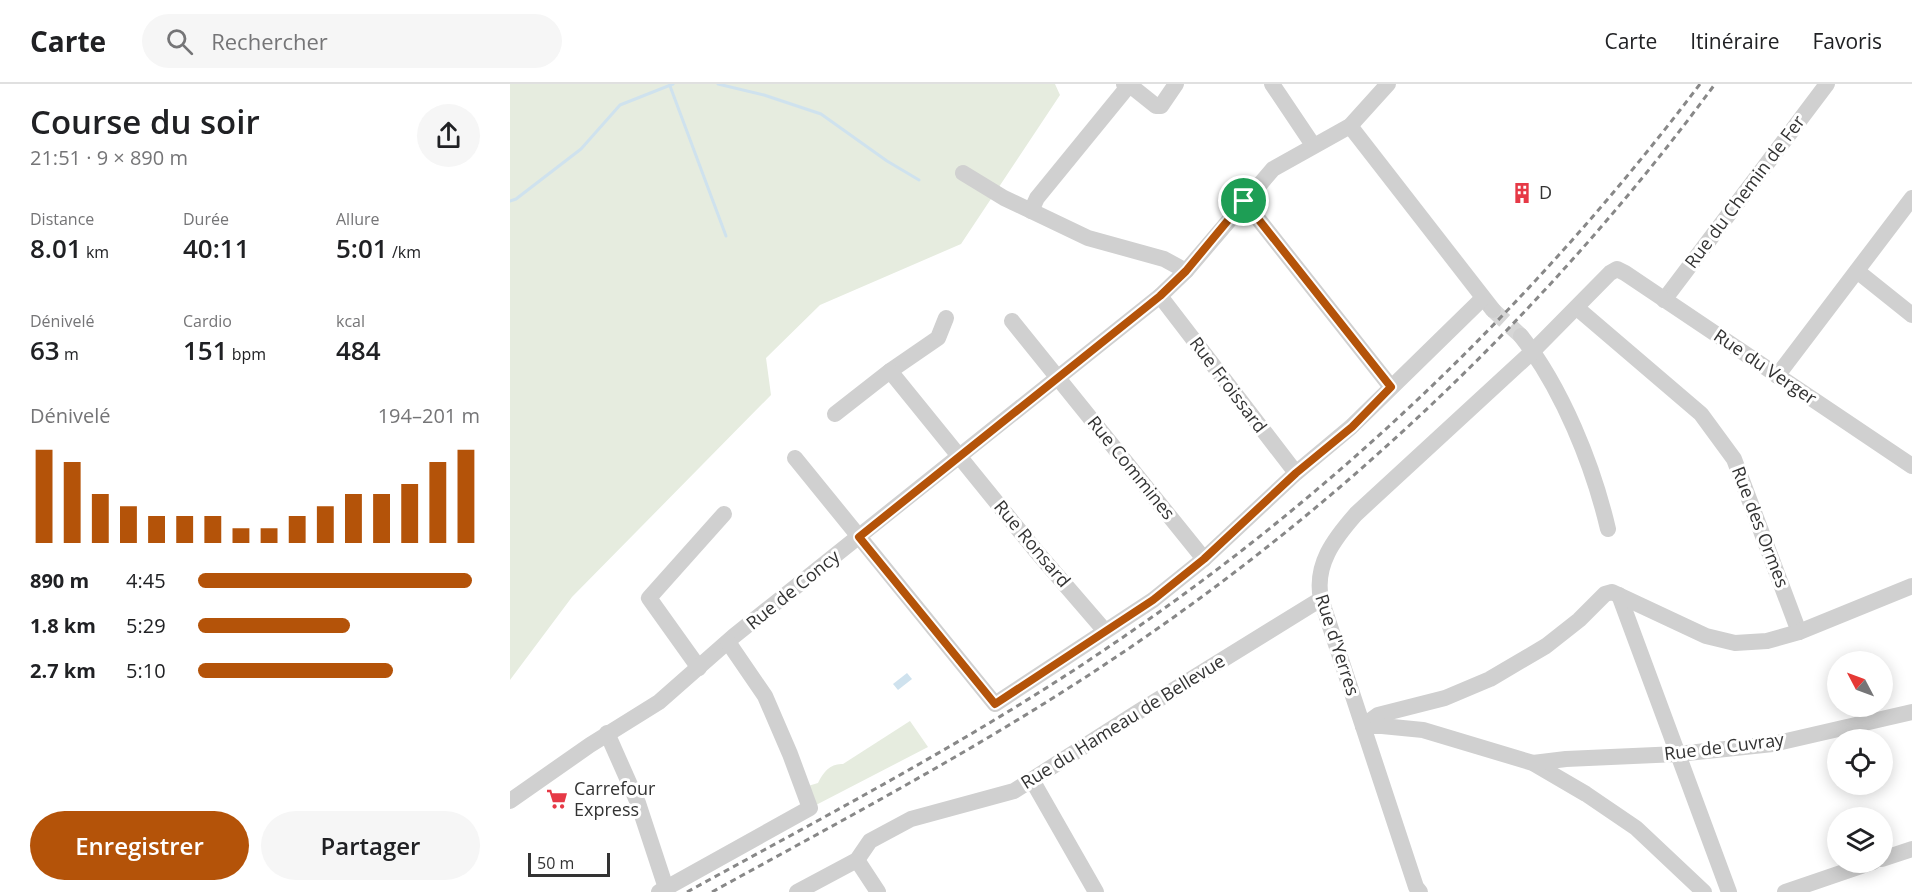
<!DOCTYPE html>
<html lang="fr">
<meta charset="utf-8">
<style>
body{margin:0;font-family:"Open Sans",sans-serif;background:#f6f6f6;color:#202124;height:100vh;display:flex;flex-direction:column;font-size:22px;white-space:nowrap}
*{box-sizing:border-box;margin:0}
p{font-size:20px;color:#757577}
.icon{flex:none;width:33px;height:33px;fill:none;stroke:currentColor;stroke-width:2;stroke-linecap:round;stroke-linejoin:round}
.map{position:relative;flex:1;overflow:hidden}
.sheet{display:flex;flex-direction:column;background:#fff;width:510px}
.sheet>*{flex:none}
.needle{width:39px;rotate:311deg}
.tools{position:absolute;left:1317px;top:567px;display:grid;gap:12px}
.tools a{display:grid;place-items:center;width:66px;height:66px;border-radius:50%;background:#fff;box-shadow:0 3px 15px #0003;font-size:30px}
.scale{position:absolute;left:18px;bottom:15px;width:82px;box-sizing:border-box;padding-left:6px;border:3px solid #333;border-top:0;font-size:16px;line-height:21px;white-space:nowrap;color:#333;-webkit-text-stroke:4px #fff;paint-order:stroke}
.pin{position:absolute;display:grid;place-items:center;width:51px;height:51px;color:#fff;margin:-26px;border:3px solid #fff;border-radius:50%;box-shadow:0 2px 6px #0007}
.round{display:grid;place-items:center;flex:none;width:63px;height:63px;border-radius:32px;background:#f6f6f6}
.overview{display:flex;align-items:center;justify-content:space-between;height:102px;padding:0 30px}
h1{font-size:33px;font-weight:600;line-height:45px}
.stats{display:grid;grid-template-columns:repeat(3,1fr);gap:9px;height:102px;padding:6px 30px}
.stats div{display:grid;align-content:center}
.stats b{font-size:26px;font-weight:600}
.stats small{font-size:16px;font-weight:400}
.stats p{font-size:16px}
.chart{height:168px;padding:12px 30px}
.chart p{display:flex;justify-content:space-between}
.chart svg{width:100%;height:108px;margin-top:6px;stroke:#b45309;stroke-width:6}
.cta{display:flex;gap:12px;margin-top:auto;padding:12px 30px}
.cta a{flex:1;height:69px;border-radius:36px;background:#b45309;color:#fff;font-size:24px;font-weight:600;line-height:69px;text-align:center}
.cta a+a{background:#f6f6f6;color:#202124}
ul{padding:0 30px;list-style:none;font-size:20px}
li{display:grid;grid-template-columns:96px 72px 1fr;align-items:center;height:45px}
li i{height:15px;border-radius:8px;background:#b45309}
header{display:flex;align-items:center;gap:36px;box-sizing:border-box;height:84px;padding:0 30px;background:#fff;border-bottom:2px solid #e0e0e0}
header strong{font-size:28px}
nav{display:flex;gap:33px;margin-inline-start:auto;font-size:21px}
.search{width:420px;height:54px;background:#f6f6f6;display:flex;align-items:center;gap:15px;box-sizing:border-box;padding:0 21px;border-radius:33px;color:#757577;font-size:22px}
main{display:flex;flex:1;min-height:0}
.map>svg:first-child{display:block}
.green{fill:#e6ecdf}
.water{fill:#cfe2ee}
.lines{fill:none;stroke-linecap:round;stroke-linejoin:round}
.stream{stroke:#cfe2ee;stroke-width:3}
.minor-tunnel{stroke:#d6d6d6;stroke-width:16;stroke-dasharray:16 8;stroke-linecap:butt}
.minor{stroke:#d0d0d0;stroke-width:16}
.rail{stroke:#888;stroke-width:3;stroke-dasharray:6 4.5;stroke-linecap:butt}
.route-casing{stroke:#fff;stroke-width:12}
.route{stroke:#b45309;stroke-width:8}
.labels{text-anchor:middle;stroke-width:6;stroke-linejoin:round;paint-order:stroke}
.street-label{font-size:18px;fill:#333;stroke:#fff}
.poi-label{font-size:18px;fill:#333;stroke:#fff;text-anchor:start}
</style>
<header>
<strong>Carte</strong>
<div class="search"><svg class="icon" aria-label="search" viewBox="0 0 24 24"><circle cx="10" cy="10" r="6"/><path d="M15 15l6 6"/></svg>Rechercher</div>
<nav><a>Carte</a><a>Itinéraire</a><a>Favoris</a></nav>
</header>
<main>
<section class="sheet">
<div class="overview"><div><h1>Course du soir</h1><p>21:51 · 9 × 890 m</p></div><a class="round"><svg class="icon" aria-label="share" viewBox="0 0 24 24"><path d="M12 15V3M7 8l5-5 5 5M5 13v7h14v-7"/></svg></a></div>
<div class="stats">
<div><p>Distance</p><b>8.01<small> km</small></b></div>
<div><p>Durée</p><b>40:11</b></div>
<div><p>Allure</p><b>5:01<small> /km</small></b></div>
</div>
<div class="stats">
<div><p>Dénivelé</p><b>63<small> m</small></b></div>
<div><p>Cardio</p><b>151<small> bpm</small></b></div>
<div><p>kcal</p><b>484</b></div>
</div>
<div class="chart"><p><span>Dénivelé</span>194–201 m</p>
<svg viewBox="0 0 160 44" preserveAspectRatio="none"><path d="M5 44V6M15 44V11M25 44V24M35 44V29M45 44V33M55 44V33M65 44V33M75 44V38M85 44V38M95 44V33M105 44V29M115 44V24M125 44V24M135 44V20M145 44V11M155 44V6"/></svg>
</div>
<ul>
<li><b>890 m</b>4:45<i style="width:97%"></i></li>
<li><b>1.8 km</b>5:29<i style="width:54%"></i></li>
<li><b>2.7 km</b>5:10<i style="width:69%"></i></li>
</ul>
<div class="cta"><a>Enregistrer</a><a>Partager</a></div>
</section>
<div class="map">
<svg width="1402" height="808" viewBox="0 0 1402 808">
<rect width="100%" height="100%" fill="#fff"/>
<g class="green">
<path d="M0,0h545l5,11 -99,149 -141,61 -54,53 5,37 -199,202 -62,83z"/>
<path d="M400,637l18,26 -112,58 -8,-19 10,-3c5,-11 13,-20 25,-19z"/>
</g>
<path class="water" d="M397,589l5,6 -14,11 -5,-6z"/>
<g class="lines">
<g class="stream">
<path d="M208,0l46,11 57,19 66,47 32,19"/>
<path d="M160,2l56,150"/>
<path d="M0,117l6,-2 65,-50 39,-44 53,-21"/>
</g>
<path class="minor-tunnel" d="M983,226l28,26"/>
<g class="minor">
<path d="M762,0l41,61"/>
<path d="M616,5l5,-3 25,20h5l15,-22"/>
<path d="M840,42l143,184"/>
<path d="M453,89l41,25 84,40 76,21 22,12"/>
<path d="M734,117l147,186"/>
<path d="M521,127l6,-13 89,-109 -2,-5"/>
<path d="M1347,187l55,44"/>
<path d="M650,212l136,177"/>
<path d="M1154,216l163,-216"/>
<path d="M1067,224l124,106 33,45 65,173"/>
<path d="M502,237l192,238"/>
<path d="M1011,252c41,52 72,129 87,193"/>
<path d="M380,287l48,-33 8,-20"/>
<path d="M1267,292l135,-178"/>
<path d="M325,330l55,-43 146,180 69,80"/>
<path d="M285,374l200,246 158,-104 51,-41 92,-86 55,-46 132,-129"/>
<path d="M1109,511l110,297"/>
<path d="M189,584l-50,-70 75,-84"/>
<path d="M853,642l15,-11 67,-17 45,-19 56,-33 33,-26 26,-26 7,-2 94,44 29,7 32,-2 32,-9 113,-46"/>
<path d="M853,642h19l41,4 110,33 53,31 50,34 68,64"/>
<path d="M97,649l31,70 28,85"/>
<path d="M1023,679l33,-4 112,-5 95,-10 139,-32"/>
<path d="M522,696l64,112"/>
<path d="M0,717l80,-56 69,-43 75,-66 426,-340 26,-25 87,-102 77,-43 38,-42"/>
<path d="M1372,775l30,-10"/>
<path d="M347,776l21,32"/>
<path d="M149,808l151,-84 -20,-54 -25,-58 -37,-54"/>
<path d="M287,808l60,-32 13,-19 41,-22 103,-28 124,-79 183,-113"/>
<path d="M910,808l-4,-5 -95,-288c-7,-34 13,-60 35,-85l177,-163 77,-78 7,-4 8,4 287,193"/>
<path d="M1275,808l88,-30"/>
</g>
<g class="rail">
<path d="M177,808c144,-79 290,-155 426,-248 225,-152 423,-343 587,-560"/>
<path d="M202,808c136,-75 273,-147 401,-233 230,-153 439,-353 602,-575"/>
</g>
</g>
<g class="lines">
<defs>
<path id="route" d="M734,117l147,186 -39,40 -56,46 -92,86 -51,41 -158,104 -136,-167 301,-241 26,-25z"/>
</defs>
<use href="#route" class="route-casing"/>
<use href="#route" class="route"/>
</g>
<defs>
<symbol id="building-bare" viewBox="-9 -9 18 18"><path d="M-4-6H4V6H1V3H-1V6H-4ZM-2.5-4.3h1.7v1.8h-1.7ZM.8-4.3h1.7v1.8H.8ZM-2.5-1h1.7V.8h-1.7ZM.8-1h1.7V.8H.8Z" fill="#e63946" stroke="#fff" stroke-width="2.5" paint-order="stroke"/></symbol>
<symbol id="supermarket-bare" viewBox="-9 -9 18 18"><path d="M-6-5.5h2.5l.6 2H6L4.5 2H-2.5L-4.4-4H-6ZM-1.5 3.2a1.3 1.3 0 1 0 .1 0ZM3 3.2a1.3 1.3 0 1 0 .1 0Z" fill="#e63946" stroke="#fff" stroke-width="2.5" paint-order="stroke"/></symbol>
</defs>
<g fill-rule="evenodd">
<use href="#building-bare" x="997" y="94" width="30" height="30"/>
<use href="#supermarket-bare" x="32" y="700" width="30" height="30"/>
</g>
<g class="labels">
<g class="street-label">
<text transform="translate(1235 108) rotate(-53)" y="6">Rue du Chemin de Fer</text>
<text transform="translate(1255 283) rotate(34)" y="6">Rue du Verger</text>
<text transform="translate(718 301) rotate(53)" y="6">Rue Froissard</text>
<text transform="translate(621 384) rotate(51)" y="6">Rue Commines</text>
<text transform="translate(1250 443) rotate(69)" y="6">Rue des Ormes</text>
<text transform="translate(522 460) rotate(50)" y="6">Rue Ronsard</text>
<text transform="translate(283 506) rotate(-39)" y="6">Rue de Concy</text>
<text transform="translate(827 561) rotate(72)" y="6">Rue d'Yerres</text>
<text transform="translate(613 638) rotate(-32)" y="6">Rue du Hameau de Bellevue</text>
<text transform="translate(1214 663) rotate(-7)" y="6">Rue de Cuvray</text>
</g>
<g class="poi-label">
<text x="1029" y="115">D</text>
<text x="64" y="711">Carrefour<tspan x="64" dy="21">Express</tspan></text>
</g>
</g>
</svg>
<div class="tools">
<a><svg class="needle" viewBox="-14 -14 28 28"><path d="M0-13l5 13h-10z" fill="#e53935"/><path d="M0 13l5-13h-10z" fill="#757577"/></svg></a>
<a><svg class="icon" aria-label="locate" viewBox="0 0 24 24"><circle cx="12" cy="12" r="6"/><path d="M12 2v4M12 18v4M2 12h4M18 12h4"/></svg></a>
<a><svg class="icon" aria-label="layers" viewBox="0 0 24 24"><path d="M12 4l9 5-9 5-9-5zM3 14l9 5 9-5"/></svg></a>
</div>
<div class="scale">50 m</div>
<div class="pin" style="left:734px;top:117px;background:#1e9e55"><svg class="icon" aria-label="arrive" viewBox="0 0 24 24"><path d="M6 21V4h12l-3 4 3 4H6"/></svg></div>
</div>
</main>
